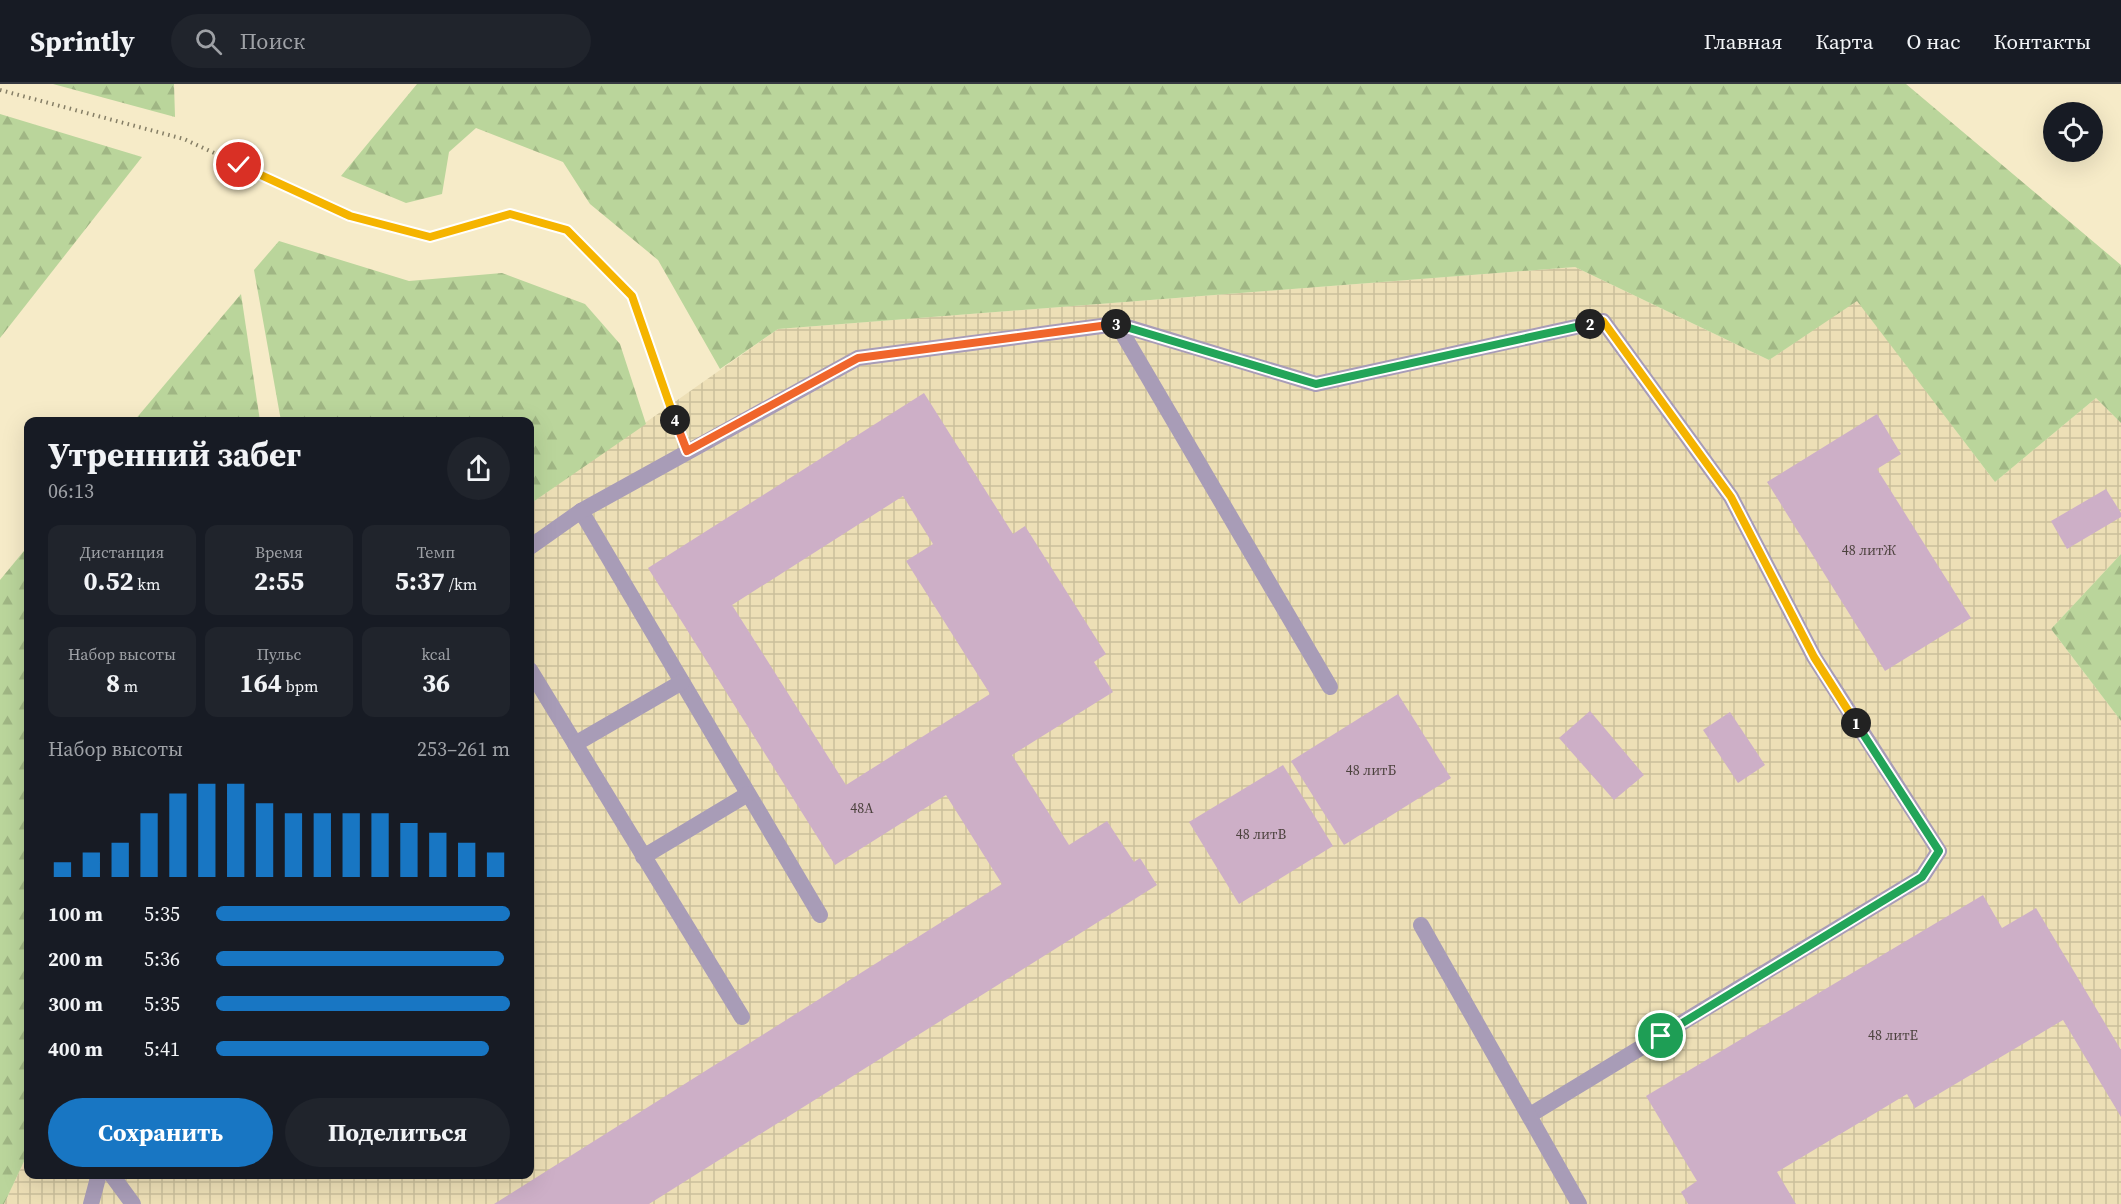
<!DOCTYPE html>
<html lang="ru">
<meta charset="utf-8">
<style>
body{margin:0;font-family:"Source Serif 4",serif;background:#20242c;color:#f1f3f6;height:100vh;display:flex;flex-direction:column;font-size:22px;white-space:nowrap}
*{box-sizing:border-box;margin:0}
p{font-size:20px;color:#9ea1a6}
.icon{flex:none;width:33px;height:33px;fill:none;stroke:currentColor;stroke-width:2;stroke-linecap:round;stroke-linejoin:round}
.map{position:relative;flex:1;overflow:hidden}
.sheet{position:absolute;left:24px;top:333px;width:510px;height:762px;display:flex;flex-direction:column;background:#171b24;border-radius:12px;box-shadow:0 6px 24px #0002}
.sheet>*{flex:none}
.tools{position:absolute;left:2043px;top:18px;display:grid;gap:12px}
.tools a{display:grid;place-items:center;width:60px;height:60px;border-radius:50%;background:#171b24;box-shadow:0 6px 24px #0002;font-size:30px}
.pin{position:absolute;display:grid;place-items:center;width:51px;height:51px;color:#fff;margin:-26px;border:3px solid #fff;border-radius:50%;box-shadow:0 2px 6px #0007}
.km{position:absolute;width:30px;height:30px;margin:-15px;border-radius:50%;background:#222;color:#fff;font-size:16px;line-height:30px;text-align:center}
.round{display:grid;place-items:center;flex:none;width:63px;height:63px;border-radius:32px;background:#20242c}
.summary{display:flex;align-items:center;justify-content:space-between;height:102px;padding:0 24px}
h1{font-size:33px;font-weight:700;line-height:45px}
.stats{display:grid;grid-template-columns:repeat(3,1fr);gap:9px;height:102px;padding:6px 24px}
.stats div{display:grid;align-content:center;border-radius:12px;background:#20242c;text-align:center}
.stats b{font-size:26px;font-weight:700}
.stats small{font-size:16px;font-weight:400}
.stats p{font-size:16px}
.chart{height:168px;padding:12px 24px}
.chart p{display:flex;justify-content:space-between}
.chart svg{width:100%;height:108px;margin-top:6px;stroke:#1876c3;stroke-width:6}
.cta{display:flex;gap:12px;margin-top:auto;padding:12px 24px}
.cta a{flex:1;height:69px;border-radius:36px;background:#1876c3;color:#fff;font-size:24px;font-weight:700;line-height:69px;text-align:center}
.cta a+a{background:#20242c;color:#f1f3f6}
ul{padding:0 24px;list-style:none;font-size:20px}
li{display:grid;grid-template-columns:96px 72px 1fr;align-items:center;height:45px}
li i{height:15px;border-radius:8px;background:#1876c3}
header{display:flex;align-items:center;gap:36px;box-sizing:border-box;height:84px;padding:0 30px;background:#171b24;border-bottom:2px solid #363941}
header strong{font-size:28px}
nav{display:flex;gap:33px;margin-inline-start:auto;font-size:21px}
.search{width:420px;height:54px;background:#20242c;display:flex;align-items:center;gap:15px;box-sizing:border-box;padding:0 21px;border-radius:33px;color:#9ea1a6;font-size:22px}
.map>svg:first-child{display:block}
.industrial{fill:url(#industrial-grid)}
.forest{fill:url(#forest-firs)}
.building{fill:#cdafc7;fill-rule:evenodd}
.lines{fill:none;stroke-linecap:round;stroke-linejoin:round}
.path{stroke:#857e66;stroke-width:4;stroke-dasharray:1.5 4.5;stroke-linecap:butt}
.service{stroke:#a89cb7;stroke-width:16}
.split-1-casing{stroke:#fff;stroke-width:12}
.split-2-casing{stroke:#fff;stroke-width:12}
.split-3-casing{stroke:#fff;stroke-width:12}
.split-4-casing{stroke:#fff;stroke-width:12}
.split-5-casing{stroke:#fff;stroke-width:12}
.split-1{stroke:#22a559;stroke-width:8}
.split-2{stroke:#f5b400;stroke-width:8}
.split-3{stroke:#22a559;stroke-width:8}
.split-4{stroke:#f0652b;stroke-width:8}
.split-5{stroke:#f5b400;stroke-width:8}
.labels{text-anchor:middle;stroke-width:4.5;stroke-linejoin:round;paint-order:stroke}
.number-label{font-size:14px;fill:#4c423e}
</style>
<header>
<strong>Sprintly</strong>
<div class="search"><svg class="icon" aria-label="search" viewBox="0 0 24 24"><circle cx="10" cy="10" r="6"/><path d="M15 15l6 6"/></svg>Поиск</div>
<nav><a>Главная</a><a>Карта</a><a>О нас</a><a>Контакты</a></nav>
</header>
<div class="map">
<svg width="2121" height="1120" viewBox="0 0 2121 1120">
<defs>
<pattern id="industrial-grid" width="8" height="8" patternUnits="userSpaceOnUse" patternTransform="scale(1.5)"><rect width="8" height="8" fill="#eddfb6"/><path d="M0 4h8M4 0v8" fill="none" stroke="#cbbf9b"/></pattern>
<pattern id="forest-firs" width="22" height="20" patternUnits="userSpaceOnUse" patternTransform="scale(1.5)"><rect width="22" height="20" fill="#bad59b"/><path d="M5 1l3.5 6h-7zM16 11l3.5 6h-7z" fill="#a0b684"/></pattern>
</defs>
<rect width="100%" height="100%" fill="#f6ebc8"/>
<path class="industrial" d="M1575,183l194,93 88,-60 138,182 101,-84 25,25v131l-70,75 70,92v483h-2117l24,-51v21h502v-670l248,-175z"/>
<g class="forest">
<path d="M53,0h121l1,33z"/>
<path d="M417,0h1489l215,181v158l-25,-25 -101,84 -138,-181 -88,59 -194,-93 -797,62 -58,40 -62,-109 -68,-56 -27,-42 -87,-34 -27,24 -7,42 -36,9 -65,-27z"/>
<path d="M0,30l142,43 -142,181z"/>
<path d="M279,157l130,40 93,-8 83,31 35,40 26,80 -116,80v-82l-249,-1 -27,-151z"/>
<path d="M241,210l19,127h-126z"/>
<path d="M28,462v607l-24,51h-4v-624z"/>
<path d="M2121,470v167l-70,-92z"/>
</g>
<g class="building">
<path d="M924,309l89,141 12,-8 81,128 -12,8 19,30 -101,63 57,90 38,-24 27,41 6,-4 17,27 -508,319h-155l508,-320 -56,-89 -111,70 -187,-297zM903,412l30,48 -27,17 84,133 -144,91 -114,-180z"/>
<path d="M1877,330l24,40 -24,15 94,149 -86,53 -118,-189z"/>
<path d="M2106,405l15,24v4l-54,32 -16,-28z"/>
<path d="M1398,610l53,84 -107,67 -53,-84z"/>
<path d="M1590,627l54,64 -30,25 -55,-62z"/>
<path d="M1730,628l35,53 -27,18 -35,-53z"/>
<path d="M1283,681l50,81 -94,58 -50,-82z"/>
<path d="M1983,811l19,33 34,-20 85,142v67l-58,-97 -148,88 -8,-14 -130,78 19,32h-108l-7,-12 16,-11 -51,-85z"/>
</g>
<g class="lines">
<path class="path" d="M0,6l184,49 166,77 80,21 80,-23 57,15 65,66 47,136"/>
<g class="service">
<path d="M1117,240l213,363"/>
<path d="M581,427l239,404"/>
<path d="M530,463l51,-36 277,-153 259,-34 199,60 287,-63 128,176 83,160 125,194 -17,26 -392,238"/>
<path d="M530,586l212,347"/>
<path d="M575,660l107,-62"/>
<path d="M643,773l105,-63"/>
<path d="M1421,841l158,279"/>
<path d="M111,1090l22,30"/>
<path d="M91,1120l8,-30"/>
</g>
</g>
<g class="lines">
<defs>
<path id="split-1" d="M1661,952l261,-159 17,-26 -83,-128"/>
<path id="split-2" d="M1590,240l13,-3 128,176 83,160 42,66"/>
<path id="split-3" d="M1116,240l200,60 274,-60"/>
<path id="split-4" d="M675,336l12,31 171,-93 258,-34"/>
<path id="split-5" d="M239,81l111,51 80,21 80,-23 57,16 65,66 43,124"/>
</defs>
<use href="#split-1" class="split-1-casing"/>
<use href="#split-2" class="split-2-casing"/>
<use href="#split-3" class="split-3-casing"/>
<use href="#split-4" class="split-4-casing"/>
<use href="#split-5" class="split-5-casing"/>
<use href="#split-1" class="split-1"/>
<use href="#split-2" class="split-2"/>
<use href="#split-3" class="split-3"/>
<use href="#split-4" class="split-4"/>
<use href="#split-5" class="split-5"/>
</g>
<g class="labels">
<g class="number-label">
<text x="1869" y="471">48 литЖ</text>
<text x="1371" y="691">48 литБ</text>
<text x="862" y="729">48А</text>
<text x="1261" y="755">48 литВ</text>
<text x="1893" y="956">48 литЕ</text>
</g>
</g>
</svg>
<div class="tools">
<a><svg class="icon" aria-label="locate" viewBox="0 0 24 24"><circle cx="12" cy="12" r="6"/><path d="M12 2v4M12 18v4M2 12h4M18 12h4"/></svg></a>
</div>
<div class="pin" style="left:1661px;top:952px;background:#1e9e55"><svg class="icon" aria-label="arrive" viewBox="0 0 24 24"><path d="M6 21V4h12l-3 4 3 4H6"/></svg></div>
<div class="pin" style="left:239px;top:81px;background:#d93025"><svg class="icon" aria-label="check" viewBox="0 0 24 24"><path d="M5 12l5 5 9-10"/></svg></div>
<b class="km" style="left:1856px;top:639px">1</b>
<b class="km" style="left:1590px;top:240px">2</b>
<b class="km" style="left:1116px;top:240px">3</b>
<b class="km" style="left:675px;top:336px">4</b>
<section class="sheet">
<div class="summary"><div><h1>Утренний забег</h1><p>06:13</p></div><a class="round"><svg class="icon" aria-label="share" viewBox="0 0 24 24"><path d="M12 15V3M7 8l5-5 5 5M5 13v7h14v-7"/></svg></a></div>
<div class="stats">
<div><p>Дистанция</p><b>0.52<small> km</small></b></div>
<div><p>Время</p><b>2:55</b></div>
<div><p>Темп</p><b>5:37<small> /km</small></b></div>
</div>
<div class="stats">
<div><p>Набор высоты</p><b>8<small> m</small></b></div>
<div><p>Пульс</p><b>164<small> bpm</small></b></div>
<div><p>kcal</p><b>36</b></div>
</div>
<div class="chart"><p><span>Набор высоты</span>253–261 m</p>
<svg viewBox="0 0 160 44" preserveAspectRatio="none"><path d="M5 44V38M15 44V34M25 44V30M35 44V18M45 44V10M55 44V6M65 44V6M75 44V14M85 44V18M95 44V18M105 44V18M115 44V18M125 44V22M135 44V26M145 44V30M155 44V34"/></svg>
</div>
<ul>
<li><b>100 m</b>5:35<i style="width:100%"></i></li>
<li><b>200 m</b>5:36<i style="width:98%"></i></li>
<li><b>300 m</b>5:35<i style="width:100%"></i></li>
<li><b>400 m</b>5:41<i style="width:93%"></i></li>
</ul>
<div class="cta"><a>Сохранить</a><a>Поделиться</a></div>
</section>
</div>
